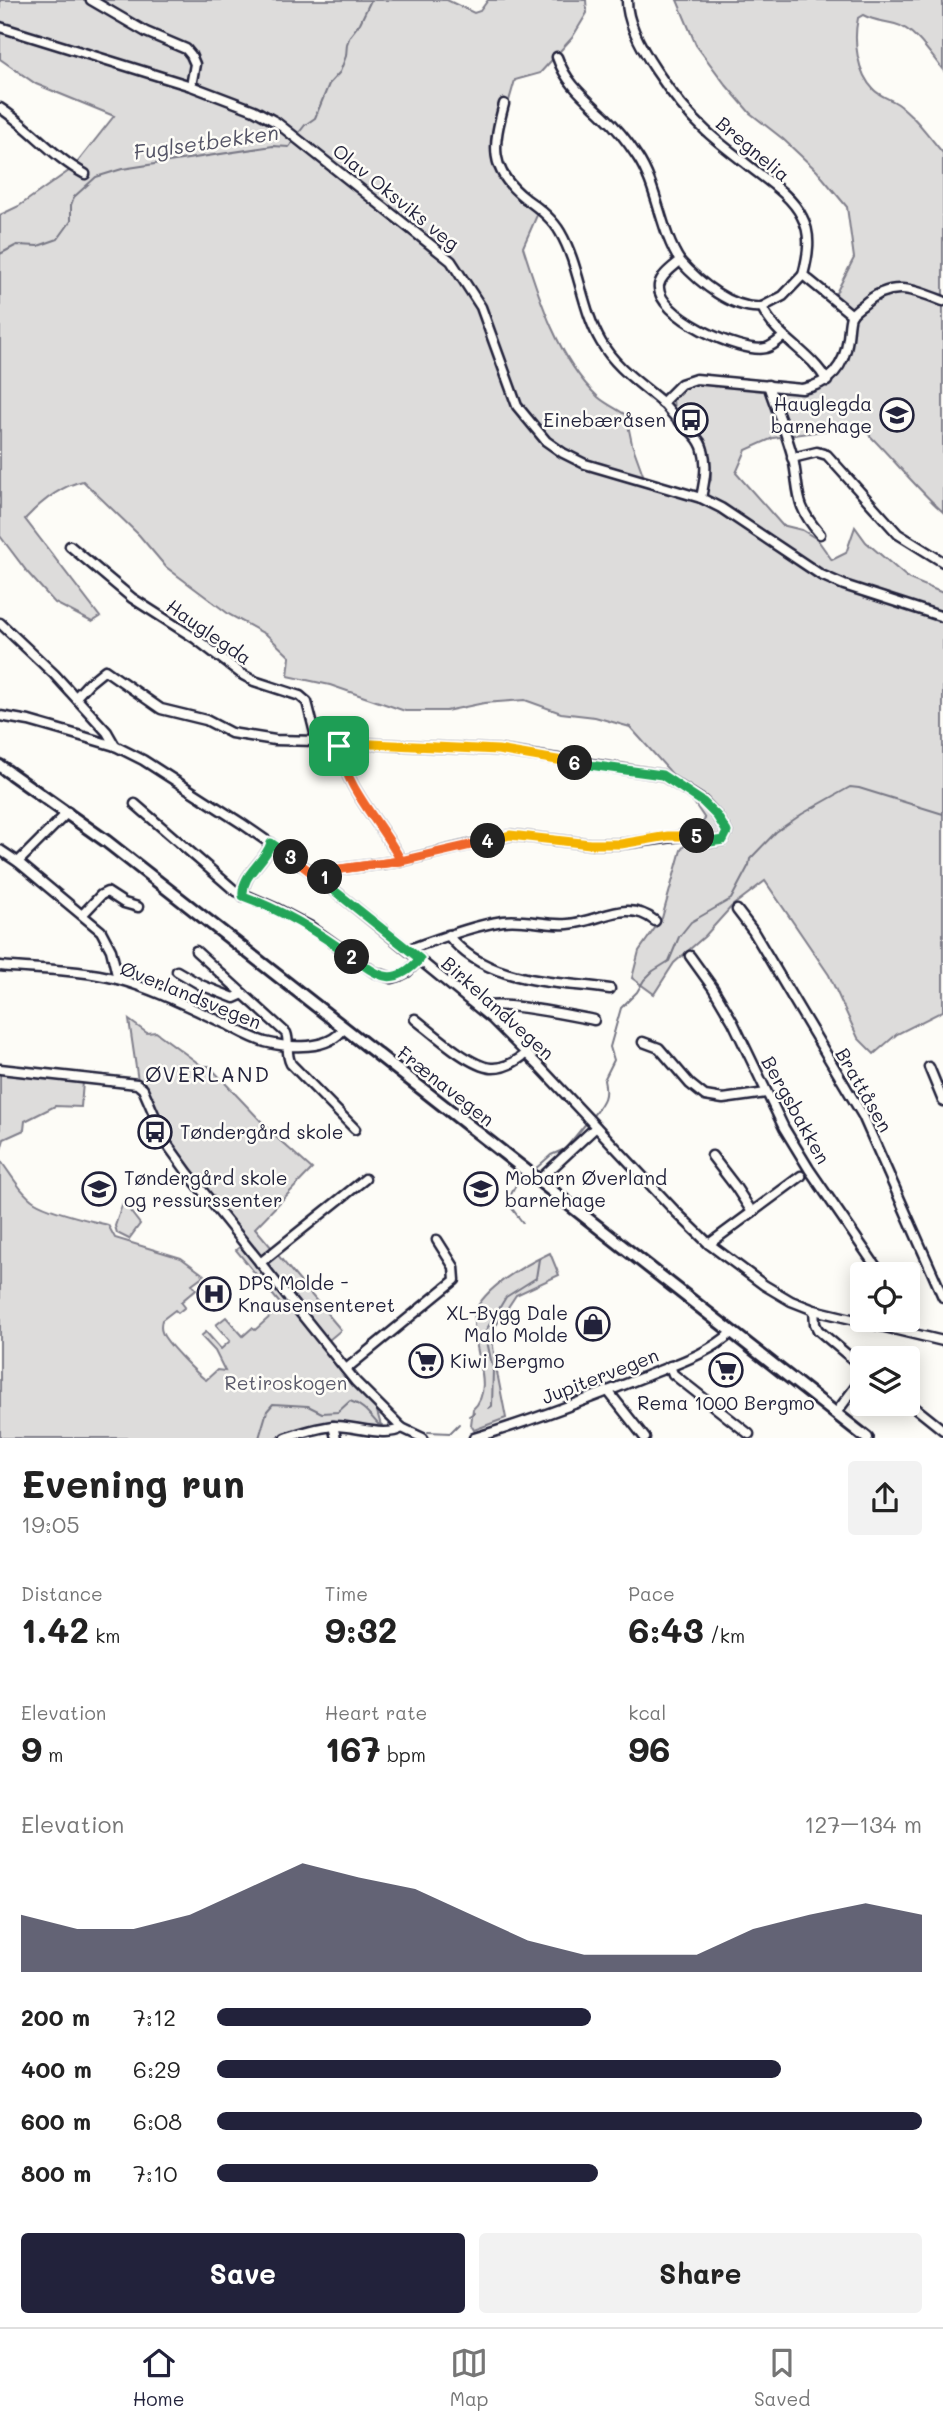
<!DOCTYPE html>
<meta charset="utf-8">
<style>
body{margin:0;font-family:Mali,sans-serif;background:#f2f2f2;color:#222;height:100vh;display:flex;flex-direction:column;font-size:26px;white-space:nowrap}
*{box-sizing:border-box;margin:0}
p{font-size:23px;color:#767676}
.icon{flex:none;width:38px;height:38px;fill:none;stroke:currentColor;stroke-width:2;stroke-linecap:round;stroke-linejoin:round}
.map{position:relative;height:1438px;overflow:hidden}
.side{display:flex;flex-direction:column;background:#fff;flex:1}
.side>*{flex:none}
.tools{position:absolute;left:850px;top:1262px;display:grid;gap:14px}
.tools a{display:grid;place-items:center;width:70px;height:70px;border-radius:7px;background:#fff;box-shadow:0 4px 18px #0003;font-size:35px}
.pin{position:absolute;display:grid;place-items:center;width:60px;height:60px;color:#fff;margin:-30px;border-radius:14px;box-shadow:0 4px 10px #0006}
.km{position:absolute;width:35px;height:35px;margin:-18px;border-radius:50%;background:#222;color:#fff;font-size:19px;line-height:35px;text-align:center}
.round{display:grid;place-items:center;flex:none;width:74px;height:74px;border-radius:7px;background:#f2f2f2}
.head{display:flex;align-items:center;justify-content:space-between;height:119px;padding:0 21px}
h1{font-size:38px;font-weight:700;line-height:52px}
.stats{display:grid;grid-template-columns:repeat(3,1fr);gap:10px;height:119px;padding:7px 21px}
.stats div{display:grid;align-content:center}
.stats b{font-size:35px;font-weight:700}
.stats small{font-size:19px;font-weight:400}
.stats p{font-size:19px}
.chart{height:196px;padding:14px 21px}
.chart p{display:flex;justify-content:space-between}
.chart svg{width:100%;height:126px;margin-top:7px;fill:#22223b;opacity:.7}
.cta{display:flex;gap:14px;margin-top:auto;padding:14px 21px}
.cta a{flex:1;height:80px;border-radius:7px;background:#22223b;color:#fff;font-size:28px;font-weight:700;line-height:80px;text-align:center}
.cta a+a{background:#f2f2f2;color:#222}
ul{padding:0 21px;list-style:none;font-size:23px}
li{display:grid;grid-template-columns:112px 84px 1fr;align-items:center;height:52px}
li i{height:18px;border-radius:9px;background:#22223b}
.tabs{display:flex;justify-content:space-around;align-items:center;height:98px;border-top:2px solid #e0e0e0;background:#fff;font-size:19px;color:#767676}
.tabs a{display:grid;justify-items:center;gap:4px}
.tabs .selected{color:#22223b}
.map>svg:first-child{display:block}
.green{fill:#dddcdb;stroke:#807f8b;stroke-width:2}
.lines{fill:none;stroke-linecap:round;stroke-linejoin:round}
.stream{stroke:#787885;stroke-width:2}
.minor-casing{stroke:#22223b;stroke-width:13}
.major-casing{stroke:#22223b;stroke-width:16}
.minor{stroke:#fdfcf7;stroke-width:8}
.major{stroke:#fdfcf7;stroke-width:10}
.split-1-casing{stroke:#fff;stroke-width:14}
.split-2-casing{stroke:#fff;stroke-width:14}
.split-3-casing{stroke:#fff;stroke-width:14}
.split-4-casing{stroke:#fff;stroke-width:14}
.split-5-casing{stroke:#fff;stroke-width:14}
.split-6-casing{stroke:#fff;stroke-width:14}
.split-7-casing{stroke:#fff;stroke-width:14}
.split-1{stroke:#f0652b;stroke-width:9}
.split-2{stroke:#22a559;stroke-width:9}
.split-3{stroke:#22a559;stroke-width:9}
.split-4{stroke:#f0652b;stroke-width:9}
.split-5{stroke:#f5b400;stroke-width:9}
.split-6{stroke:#22a559;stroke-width:9}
.split-7{stroke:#f5b400;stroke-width:9}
.labels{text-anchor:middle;stroke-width:5;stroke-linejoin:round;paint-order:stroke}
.street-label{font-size:19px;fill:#22223b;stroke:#fdfcf7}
.poi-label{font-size:19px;fill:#22223b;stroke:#fdfcf7;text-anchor:start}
.park-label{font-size:19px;fill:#5a5a6b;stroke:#fdfcf7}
.water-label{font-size:21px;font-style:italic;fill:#545466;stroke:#fdfcf7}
.neighbourhood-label{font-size:21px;letter-spacing:2px;fill:#22223b;stroke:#fdfcf7}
</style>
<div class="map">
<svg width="943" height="1438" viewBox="0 0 943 1438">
<rect width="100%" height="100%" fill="#fdfcf7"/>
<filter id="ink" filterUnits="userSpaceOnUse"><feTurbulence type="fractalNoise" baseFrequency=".0143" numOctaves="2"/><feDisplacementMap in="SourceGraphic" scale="14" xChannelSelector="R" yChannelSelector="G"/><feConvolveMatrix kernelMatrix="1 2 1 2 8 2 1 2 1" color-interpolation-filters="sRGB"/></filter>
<g filter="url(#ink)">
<g class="green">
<path d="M0,0h447l27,13 6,-2 8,-11h98l1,13 -15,25 -32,35 -25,7 -21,73 25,44 19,16 -15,34c16,51 35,112 75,150 8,7 19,12 28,18l6,29 13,36 54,16 12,-16 -1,-20 -5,-21 -31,-28 -1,-13 4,-7 15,-8 11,-1 34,3h75l34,-28 3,-39 -14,-23 19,-37 -7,-51 -30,-36 -34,-32 -33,-26 -25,-29 -29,-39 -19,-45h266v70c-13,-16 -28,-41 -48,-46 -12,-3 -21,-3 -32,-9l-5,3c-5,23 -1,55 16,72 7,7 17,9 24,14 18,13 31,33 45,49v359c-31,-28 -56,-61 -86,-89l-27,7 -57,8 -27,12 -10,23 46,52 20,5 15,9 15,21 14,-7 9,-26 11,15 43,37 34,14v418l-46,23 -23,20 -16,-16 -29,-63 -64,-94 -33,25 -27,30 -31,27 -20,31 -22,-16 7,-27 23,-33 19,-68 24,-31 -22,-33 -53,-59 -35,-10 -34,-4 -36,-13 -41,3 -38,8h-41l-75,-26 -42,-9 2,-19 -23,-22 -37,-20 -64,-48 -27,-32 -56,-54c-22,5 -43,22 -58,38l75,98 -8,5 -37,-19 -27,-30 -28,-37v-321l19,-9 54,-38 41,-52 -78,-32 -36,-25z"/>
<path d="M129,1020l18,13 9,-1 46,34h7l67,71 36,32 -57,59 86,102 -18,15 53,63 6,21 -27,-6h-22l-58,15h-275v-278c10,13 21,33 35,42 16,10 53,18 73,23l7,13 66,20 23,17 -12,9 4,5 -15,13 4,5 -7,6 -3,-3 -13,10c-1,5 -2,7 0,12 3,10 35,42 44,48l11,-10 8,1 -10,-20 -14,-15 5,-4 15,17 9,-8 -14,-16 10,-8 17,19 9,-8 3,2 27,-24 -46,-56 5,-4 51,64 1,-1 -107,-134 -47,-87z"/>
<path d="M0,1072l83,10 -2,25 -26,-1 -30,15 -1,9 -20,9 -4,14z"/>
<path d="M123,1202l17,22 -11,15 -12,-6 -2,-7z"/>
<path d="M550,1253l9,22 -43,20 -21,32 -2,19 2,16 11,56 -32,12 -3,-5 2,-16c27,-24 -12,-76 6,-105 15,-22 48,-40 71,-51z"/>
</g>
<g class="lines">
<g class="stream">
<path d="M298,134l7,-9 10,-7 14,-34 11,-12 6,-16 1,-12 3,-8 10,-13 11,-23"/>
<path d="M0,254l17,-9 21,1 20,-7 13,-18v-16l3,-8 22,-20 26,-8 151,-23 16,1 6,-8"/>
<path d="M592,1117c11,-15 16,-19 12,-37l10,-20 -4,-13 11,-39 16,-16 7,-12 9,-9 16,-10 10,-24 12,-15 40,-23 18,-34 1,-6 26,-27 26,-18 48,-27 9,1 84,26"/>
<path d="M534,1170l17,-15 14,-6 23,-28"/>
<path d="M523,1223l-16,-21 10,-19 9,-8"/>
<path d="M489,1408l3,-2 1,-37 -8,-37 21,-35 30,-19 3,-19"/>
<path d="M469,1416l5,-3"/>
<path d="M428,1432l22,1 9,-9"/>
<path d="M259,1438l8,-27 6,-7 35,2 14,7 16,-1 12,-11c13,4 19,13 28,23l4,1"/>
</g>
<defs>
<g id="minor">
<path d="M91,0l55,32 40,17 5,6 4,9 -4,22"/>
<path d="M627,0c-1,38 52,106 79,131 12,11 25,21 38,31 19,16 47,32 58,55 10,18 6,39 1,58l49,40"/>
<path d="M0,27l191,59 63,24 22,12 175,139 30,46 36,99 29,35 17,12 22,11 116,34 20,10 100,67 23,10 99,32"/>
<path d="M557,57c9,26 27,40 46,58 13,12 25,27 34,41 21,31 23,75 43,105"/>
<path d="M504,104c-11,41 -16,66 22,95 13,9 26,19 34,33 20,34 21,76 41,110 15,26 39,41 61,60 5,5 9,11 14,16 10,9 24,19 27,32 5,16 1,33 -2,48"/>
<path d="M0,108c31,20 53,49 85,66"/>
<path d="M803,275l-20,21 -21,11c14,31 48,44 65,74"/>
<path d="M762,307c-30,3 -63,-25 -82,-46 -7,6 -19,14 -21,24 -4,30 82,69 107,63 7,-2 12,-7 18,-12"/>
<path d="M768,385c8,24 19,49 25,73 7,35 1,47 27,76"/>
<path d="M662,403l19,-19 15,-5 106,10c28,-5 43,-23 46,-51 1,-7 1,-16 3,-22 2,-4 8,-8 12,-11 28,-25 49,-16 80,-4"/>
<path d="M792,458l25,-6 10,3 71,79 45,28"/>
<path d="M70,546l62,52 64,41 47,36 11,6 46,15 7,6 10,39"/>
<path d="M0,623l54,51 53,58 8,14"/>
<path d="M76,697l13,-14 16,-13 56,39 45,11 25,13 44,7 42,1 22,5 12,-3 147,7 164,25 41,26 14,15 10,16 -4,8 -12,2 -23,-7 -67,9h-31l-79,-9 -110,26 -68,9 -12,10"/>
<path d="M0,716l29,5 42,12 44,13 28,14 98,63 72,50 179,146 48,48 135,144 34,33 55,41 27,16 23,9 129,31"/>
<path d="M339,746c7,44 42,76 62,115"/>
<path d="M135,804l99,86 43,19 34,18 63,45 18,6 7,-2 8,-4 13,-13"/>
<path d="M0,850l18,12 83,69 10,19 7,29"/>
<path d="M18,862l50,-50"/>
<path d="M243,896c-2,-22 22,-33 28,-53"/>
<path d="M737,910l16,21 110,185 80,181"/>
<path d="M83,914l18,-19 6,-3 17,11 14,4"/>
<path d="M448,935c38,49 107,46 162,54"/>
<path d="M409,949c30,-10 62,-23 94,-28 21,-3 43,5 65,3 32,-2 58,-26 87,-3"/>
<path d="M196,951l90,82c4,10 -1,20 5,31l64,65"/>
<path d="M690,956l23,32 20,34 51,106 25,41 72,105"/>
<path d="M0,966c38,4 80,3 117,13 37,10 74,29 109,45 12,6 25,14 39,18 24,6 64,9 79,-14"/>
<path d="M177,971l24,14 33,13 9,-4"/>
<path d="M481,1008c14,-9 92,8 113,12"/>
<path d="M415,1019c18,14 54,47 76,49 14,1 26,-7 36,-15"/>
<path d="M643,1042l16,6 31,36 15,12 18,3 43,-6"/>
<path d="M929,1067l14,34"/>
<path d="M0,1069l137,15 6,5 24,55 21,29 168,209 46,46 21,10"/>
<path d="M712,1156l23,30 17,26"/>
<path d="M538,1181l58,-54"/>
<path d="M709,1244l92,-68"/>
<path d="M260,1263l105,-84"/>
<path d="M814,1310l1,14 3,6 45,38"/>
<path d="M670,1366l3,8 76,60"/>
<path d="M346,1369l109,-89 -1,-13 -17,-27"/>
<path d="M608,1391l37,47"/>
<path d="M908,1402l35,28"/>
<path d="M836,1413l27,-36"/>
<path d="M333,1426l3,12"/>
<path d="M285,1438c16,-5 33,-11 50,-12 21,0 50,12 67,2"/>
<path d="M474,1438c57,-17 112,-38 167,-60 31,-13 67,-23 91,-46"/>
</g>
<path id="major" d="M0,766l106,75 761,597"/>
</defs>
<use href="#minor" class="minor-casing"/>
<use href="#major" class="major-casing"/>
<use href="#minor" class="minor"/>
<use href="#major" class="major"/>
</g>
</g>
<g class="lines" filter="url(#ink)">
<defs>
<path id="split-1" d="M325,877l8,-7 68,-9c-20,-39 -55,-71 -62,-115"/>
<path id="split-2" d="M325,877l-4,3 99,79c-27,29 -40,18 -68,-2"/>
<path id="split-3" d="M291,857l-20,-14c-6,20 -30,31 -28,53 41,15 74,35 109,61"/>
<path id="split-4" d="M291,857l30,23 12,-10 68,-9 87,-20"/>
<path id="split-5" d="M488,841l22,-6 80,9h31l47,-8h29"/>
<path id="split-6" d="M575,763l87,12 41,27 14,14 10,16 -4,8 -13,2 -13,-6"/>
<path id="split-7" d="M339,746l12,-3 147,7 77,13"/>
</defs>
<use href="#split-1" class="split-1-casing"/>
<use href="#split-2" class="split-2-casing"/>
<use href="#split-3" class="split-3-casing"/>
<use href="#split-4" class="split-4-casing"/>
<use href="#split-5" class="split-5-casing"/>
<use href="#split-6" class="split-6-casing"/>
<use href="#split-7" class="split-7-casing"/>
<use href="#split-1" class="split-1"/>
<use href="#split-2" class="split-2"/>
<use href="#split-3" class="split-3"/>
<use href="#split-4" class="split-4"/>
<use href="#split-5" class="split-5"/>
<use href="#split-6" class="split-6"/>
<use href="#split-7" class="split-7"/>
</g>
<defs>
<symbol id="school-ring" viewBox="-11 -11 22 22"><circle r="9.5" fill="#fdfcf7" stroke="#22223b" stroke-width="1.5"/><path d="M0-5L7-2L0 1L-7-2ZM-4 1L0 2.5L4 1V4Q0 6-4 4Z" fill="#22223b"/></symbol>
<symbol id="bus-ring" viewBox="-11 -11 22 22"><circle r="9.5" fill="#fdfcf7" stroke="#22223b" stroke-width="1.5"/><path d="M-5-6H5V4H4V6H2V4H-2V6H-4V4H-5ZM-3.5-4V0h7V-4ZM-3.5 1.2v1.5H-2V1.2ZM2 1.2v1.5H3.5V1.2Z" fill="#22223b"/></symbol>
<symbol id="hospital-ring" viewBox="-11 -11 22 22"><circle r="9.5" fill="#fdfcf7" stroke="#22223b" stroke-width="1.5"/><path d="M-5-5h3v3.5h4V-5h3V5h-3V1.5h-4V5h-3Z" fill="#22223b"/></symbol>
<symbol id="shop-ring" viewBox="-11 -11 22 22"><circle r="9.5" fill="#fdfcf7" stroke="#22223b" stroke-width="1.5"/><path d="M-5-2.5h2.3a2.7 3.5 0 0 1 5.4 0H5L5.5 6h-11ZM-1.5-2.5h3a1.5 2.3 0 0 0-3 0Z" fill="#22223b"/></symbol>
<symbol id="supermarket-ring" viewBox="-11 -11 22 22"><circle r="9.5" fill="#fdfcf7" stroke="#22223b" stroke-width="1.5"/><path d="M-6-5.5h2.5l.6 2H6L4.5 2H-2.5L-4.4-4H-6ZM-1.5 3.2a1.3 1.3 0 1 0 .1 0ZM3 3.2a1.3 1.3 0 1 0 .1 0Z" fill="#22223b"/></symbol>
</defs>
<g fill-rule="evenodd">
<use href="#school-ring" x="878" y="396" width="38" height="38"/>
<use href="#bus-ring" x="672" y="401" width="38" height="38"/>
<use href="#bus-ring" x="136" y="1113" width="38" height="38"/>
<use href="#school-ring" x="80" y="1170" width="38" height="38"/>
<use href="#school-ring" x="462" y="1170" width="38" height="38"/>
<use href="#hospital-ring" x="195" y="1275" width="38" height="38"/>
<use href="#shop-ring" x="574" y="1305" width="38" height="38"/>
<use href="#supermarket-ring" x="407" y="1342" width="38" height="38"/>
<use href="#supermarket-ring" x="707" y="1351" width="38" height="38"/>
</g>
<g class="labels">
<g class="street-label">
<text transform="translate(753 149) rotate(40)" y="7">Bregnelia</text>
<text transform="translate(396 197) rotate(39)" y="7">Olav Oksviks veg</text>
<text transform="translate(209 632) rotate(35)" y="7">Hauglegda</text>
<text transform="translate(191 995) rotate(22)" y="7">Øverlandsvegen</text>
<text transform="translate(498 1008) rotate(42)" y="7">Birkelandvegen</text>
<text transform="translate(446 1086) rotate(38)" y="7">Frænavegen</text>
<text transform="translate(864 1090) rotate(60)" y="7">Brattåsen</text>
<text transform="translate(796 1110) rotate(61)" y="7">Bergsbakken</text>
<text transform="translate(600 1376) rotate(-21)" y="7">Jupitervegen</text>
</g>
<g class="poi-label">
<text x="872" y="411" text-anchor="end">Hauglegda<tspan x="872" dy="22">barnehage</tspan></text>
<text x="666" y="427" text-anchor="end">Einebæråsen</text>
<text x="180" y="1139">Tøndergård skole</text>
<text x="124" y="1185">Tøndergård skole<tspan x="124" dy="22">og ressurssenter</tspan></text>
<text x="505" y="1185">Mobarn Øverland<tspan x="505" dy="22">barnehage</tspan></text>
<text x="238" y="1290">DPS Molde -<tspan x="238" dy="22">Knausensenteret</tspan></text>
<text x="568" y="1320" text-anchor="end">XL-Bygg Dale<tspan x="568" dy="22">Malo Molde</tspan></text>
<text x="450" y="1368">Kiwi Bergmo</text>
<text x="726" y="1410" text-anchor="middle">Rema 1000 Bergmo</text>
</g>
<g class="park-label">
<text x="286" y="1390">Retiroskogen</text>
</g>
<g class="water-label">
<text transform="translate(206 143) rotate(-8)" y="7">Fuglsetbekken</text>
</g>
<g class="neighbourhood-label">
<text x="208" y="1082">ØVERLAND</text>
</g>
</g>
</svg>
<div class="tools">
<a><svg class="icon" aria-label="locate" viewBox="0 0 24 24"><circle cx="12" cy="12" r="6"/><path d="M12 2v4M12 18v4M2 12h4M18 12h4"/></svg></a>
<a><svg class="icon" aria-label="layers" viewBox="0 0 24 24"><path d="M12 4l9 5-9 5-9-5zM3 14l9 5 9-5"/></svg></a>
</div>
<div class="pin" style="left:339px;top:746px;background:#1e9e55"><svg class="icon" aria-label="arrive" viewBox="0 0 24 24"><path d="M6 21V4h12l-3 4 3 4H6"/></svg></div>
<b class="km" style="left:325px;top:877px">1</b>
<b class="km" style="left:352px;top:957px">2</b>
<b class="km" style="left:291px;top:857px">3</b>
<b class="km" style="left:488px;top:841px">4</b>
<b class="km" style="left:697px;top:836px">5</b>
<b class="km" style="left:575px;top:763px">6</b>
</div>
<section class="side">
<div class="head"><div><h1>Evening run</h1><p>19:05</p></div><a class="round"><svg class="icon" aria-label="share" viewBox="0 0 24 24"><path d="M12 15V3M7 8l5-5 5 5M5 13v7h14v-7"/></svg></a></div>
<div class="stats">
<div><p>Distance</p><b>1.42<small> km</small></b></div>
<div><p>Time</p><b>9:32</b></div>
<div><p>Pace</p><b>6:43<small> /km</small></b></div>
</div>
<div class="stats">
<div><p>Elevation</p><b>9<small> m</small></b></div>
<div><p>Heart rate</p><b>167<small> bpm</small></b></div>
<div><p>kcal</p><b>96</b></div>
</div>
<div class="chart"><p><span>Elevation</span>127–134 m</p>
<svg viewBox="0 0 160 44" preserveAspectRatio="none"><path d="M0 44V24L10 29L20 29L30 24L40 15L50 6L60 11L70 15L80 24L90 33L100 38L110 38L120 38L130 29L140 24L150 20L160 24V44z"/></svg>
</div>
<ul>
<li><b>200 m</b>7:12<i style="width:53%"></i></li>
<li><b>400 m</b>6:29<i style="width:80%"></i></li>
<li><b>600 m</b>6:08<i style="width:100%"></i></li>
<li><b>800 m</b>7:10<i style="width:54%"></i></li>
</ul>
<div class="cta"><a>Save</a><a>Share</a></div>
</section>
<nav class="tabs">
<a class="selected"><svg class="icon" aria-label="home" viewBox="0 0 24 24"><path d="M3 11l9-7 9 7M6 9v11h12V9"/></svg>Home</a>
<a><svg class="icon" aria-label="map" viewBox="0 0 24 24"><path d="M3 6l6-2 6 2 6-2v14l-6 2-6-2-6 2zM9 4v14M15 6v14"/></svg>Map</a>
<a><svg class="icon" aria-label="saved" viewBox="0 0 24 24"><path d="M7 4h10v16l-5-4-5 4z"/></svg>Saved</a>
</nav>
